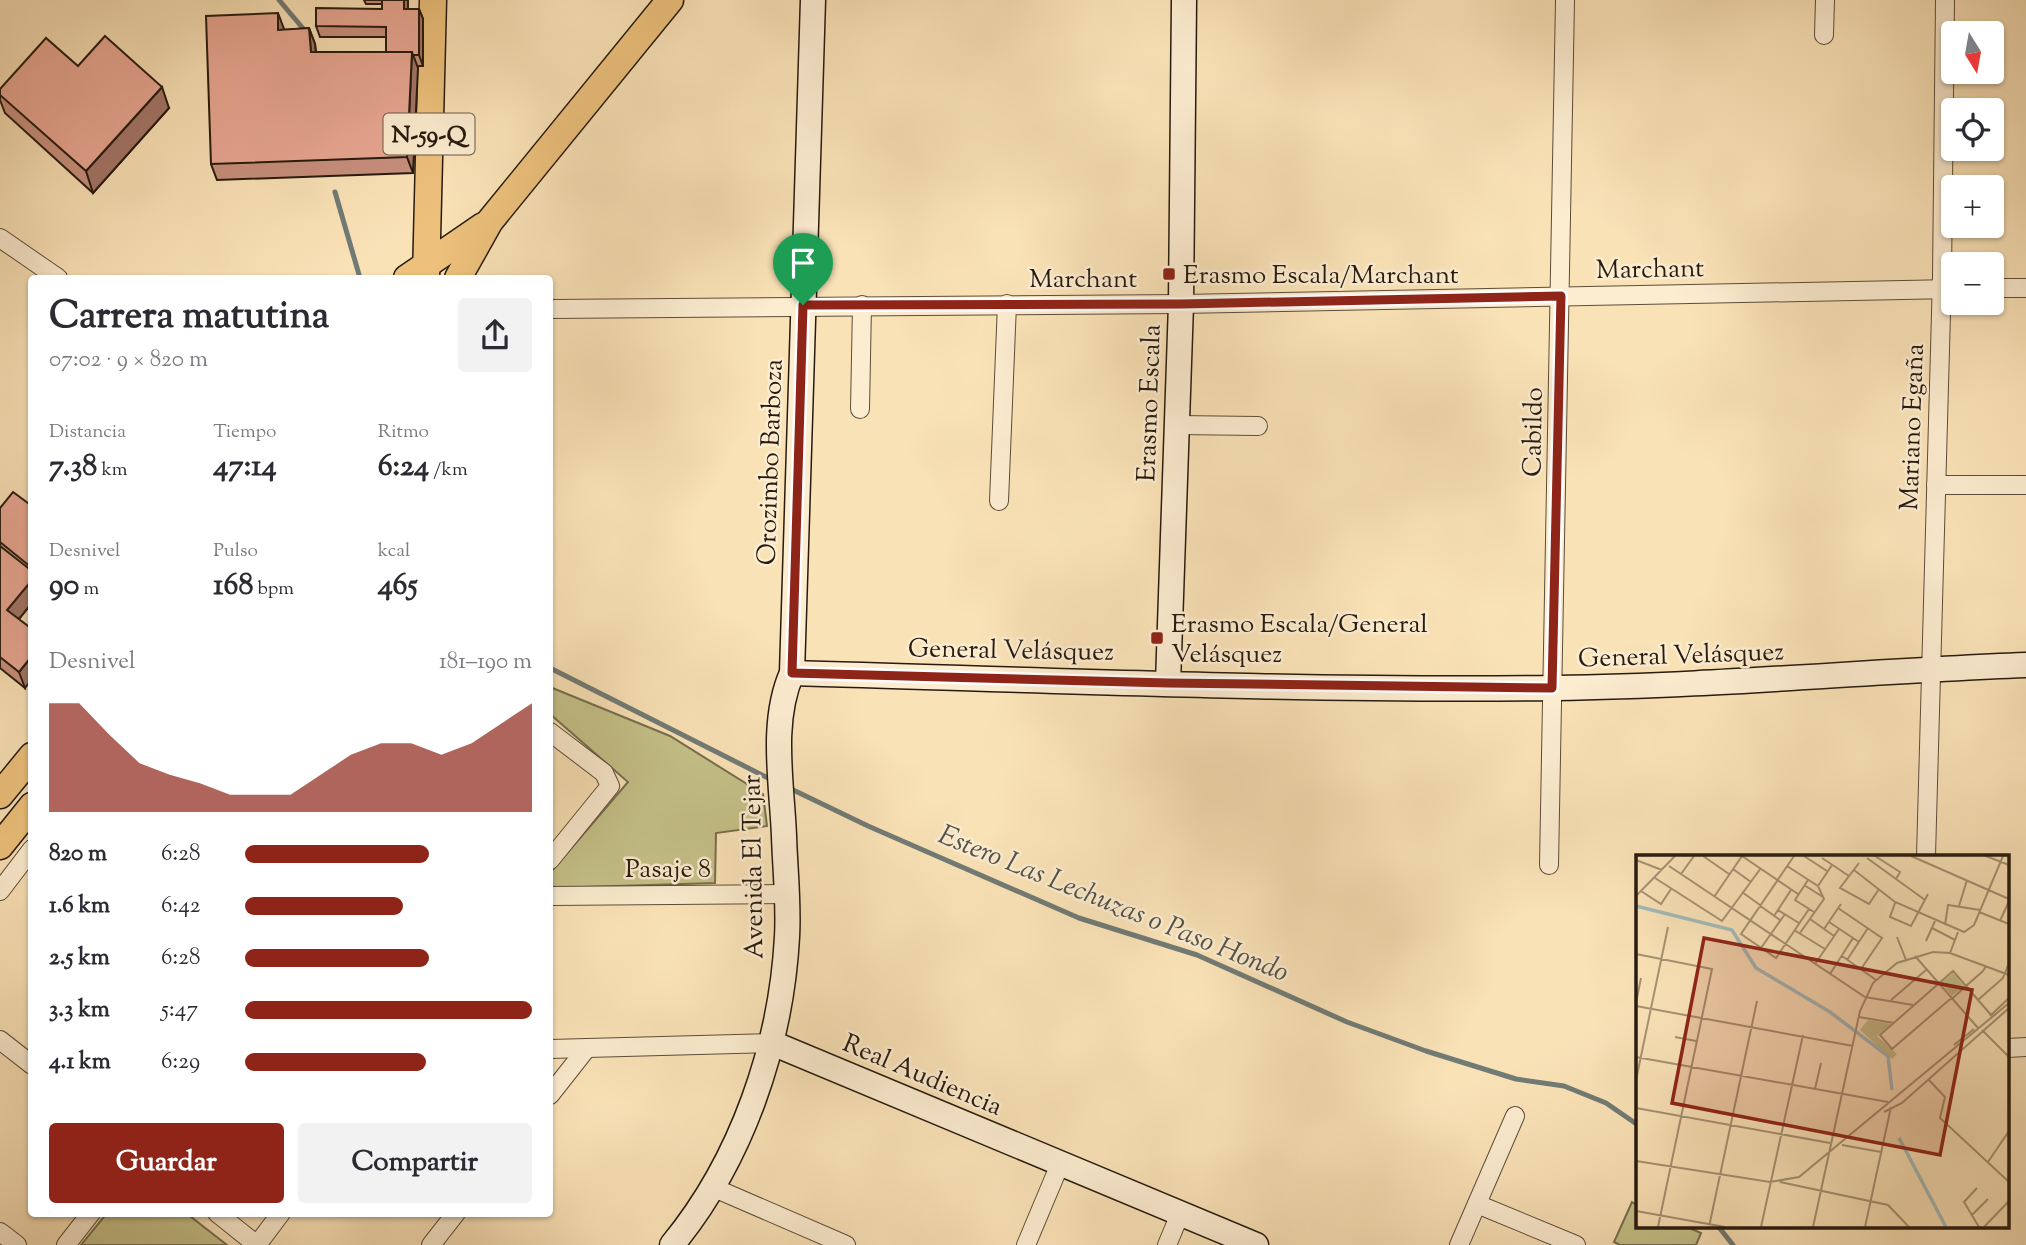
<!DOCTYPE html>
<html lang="es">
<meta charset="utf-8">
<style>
body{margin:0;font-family:"Sorts Mill Goudy",serif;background:#f2f2f3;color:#2b2b33;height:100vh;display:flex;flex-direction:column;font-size:26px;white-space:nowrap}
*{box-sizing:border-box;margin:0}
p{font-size:23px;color:#7c7c81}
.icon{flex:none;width:38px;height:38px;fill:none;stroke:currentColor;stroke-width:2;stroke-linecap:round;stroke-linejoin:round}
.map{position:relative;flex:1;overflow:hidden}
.side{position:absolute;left:28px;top:275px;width:525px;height:942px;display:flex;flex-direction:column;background:#fff;border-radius:7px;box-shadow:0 2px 5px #0004}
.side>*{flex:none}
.needle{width:46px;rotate:169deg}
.tools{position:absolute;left:1941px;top:21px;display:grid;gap:14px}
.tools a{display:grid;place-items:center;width:63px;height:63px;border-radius:7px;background:#fff;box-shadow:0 2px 5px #0004;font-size:35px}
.pin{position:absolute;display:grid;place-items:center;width:60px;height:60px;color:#fff;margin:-72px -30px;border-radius:50% 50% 50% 0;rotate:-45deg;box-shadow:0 0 7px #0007}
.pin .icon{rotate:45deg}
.round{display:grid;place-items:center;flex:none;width:74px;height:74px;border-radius:7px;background:#f2f2f3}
.head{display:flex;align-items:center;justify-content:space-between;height:119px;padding:0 21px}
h1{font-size:38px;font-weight:700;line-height:52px}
.figures{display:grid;grid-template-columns:repeat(3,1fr);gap:10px;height:119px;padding:7px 21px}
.figures div{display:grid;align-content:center}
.figures b{font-size:30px;font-weight:700}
.figures small{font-size:19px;font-weight:400}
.figures p{font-size:19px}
.chart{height:196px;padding:14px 21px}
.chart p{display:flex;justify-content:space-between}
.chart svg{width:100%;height:126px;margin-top:7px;fill:#8f2418;opacity:.7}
.primary-button{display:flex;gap:14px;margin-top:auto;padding:14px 21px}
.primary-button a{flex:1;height:80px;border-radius:7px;background:#8f2418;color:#fff;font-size:28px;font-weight:700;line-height:80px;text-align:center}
.primary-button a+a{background:#f2f2f3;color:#2b2b33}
ul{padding:0 21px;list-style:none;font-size:23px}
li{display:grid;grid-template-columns:112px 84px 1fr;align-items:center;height:52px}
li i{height:18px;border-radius:9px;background:#8f2418}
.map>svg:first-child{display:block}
.green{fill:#c5c189;stroke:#766e4c;stroke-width:2}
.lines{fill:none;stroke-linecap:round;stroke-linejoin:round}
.stream{stroke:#717b75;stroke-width:5}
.street-casing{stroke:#5c4d39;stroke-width:20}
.secondary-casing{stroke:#271b0f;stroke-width:27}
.primary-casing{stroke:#271b0f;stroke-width:29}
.street{stroke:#fcecd0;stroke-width:18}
.secondary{stroke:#fcecd0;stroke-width:24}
.primary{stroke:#edc17c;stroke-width:26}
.wall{fill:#c8907e;stroke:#271b0f;stroke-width:2}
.shaded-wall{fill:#a37567;stroke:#271b0f;stroke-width:2}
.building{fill:#e9a793;stroke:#271b0f;stroke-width:2}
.route-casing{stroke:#fff;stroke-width:14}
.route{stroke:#8f2418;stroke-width:9}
.poi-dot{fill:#8f2418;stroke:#fcecd0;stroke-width:2.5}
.labels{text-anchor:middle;stroke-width:5;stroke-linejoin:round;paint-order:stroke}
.shield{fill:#fcecd0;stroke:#675a49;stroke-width:2}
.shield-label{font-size:24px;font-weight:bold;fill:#271b0f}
.street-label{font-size:26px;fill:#271b0f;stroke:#fcecd0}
.poi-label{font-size:26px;fill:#271b0f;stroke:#fcecd0;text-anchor:start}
.water-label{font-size:28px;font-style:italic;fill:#52534a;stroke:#fcecd0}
.inset-river{fill:none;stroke:#a3bbb9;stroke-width:3.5}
.inset-road{fill:none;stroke:#a69274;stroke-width:2}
.view{fill:#8f2418;fill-opacity:0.15;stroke:#8f2418;stroke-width:3.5}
.inset-edge{fill:none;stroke:#271b0f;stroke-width:3.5}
</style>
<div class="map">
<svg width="2026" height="1245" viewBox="0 0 2026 1245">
<rect width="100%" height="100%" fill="#fae2b7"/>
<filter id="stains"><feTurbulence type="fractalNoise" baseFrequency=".00286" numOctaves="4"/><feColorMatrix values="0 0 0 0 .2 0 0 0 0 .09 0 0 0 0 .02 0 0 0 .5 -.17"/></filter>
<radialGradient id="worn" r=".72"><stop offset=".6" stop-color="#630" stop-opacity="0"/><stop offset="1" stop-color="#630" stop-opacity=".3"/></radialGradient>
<g class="green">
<path d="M550,687l120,49 93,58 4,32 -51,7 -1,50 -165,5v-15l78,-91 -78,-68z"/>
<path d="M1632,1202l5,3 1,21h47l16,7 -5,12h-76l-6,-3z"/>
<path d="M107,1213h79l41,32h-146z"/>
</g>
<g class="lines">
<g class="stream">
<path d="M279,0l27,32"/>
<path d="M335,192l25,86"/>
<path d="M550,668l224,113"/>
<path d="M787,787l81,39 211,92 118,37 150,67 79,29 90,28 48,7 42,17 32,22"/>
<path d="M1718,1226l15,19"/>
</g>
<defs>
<g id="street">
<path d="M1824,35l1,-35"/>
<path d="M0,238l58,40"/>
<path d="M1992,288h34"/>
<path d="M550,309l631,-5 772,-15"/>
<path d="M860,409l2,-104"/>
<path d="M1176,425l82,1"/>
<path d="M1936,485h90"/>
<path d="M999,501l8,-197"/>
<path d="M550,732l54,41 6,13 -60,74"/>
<path d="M1926,856l16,-579 3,-277"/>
<path d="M1549,865l16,-865"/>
<path d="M0,891l32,-42"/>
<path d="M550,896l236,-2"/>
<path d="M0,1040l32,25"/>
<path d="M2007,1048l19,-1"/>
<path d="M550,1049l222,-6"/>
<path d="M550,1095l37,-47"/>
<path d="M712,1187l134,58"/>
<path d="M1477,1204l99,41"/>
<path d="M217,1213l40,32"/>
<path d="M0,1232l17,13"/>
<path d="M66,1245l25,-32"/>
<path d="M257,1245l24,-32"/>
<path d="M431,1245l25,-32"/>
<path d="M1026,1245l34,-81"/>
<path d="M1167,1245l13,-31"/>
<path d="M1459,1245l56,-129"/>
</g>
<g id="secondary">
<path d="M792,673c254,7 509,18 763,15 158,-2 314,-17 471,-23"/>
<path d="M1168,683l13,-379 3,-304"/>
<path d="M772,1043l484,202"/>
<path d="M672,1245c70,-85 109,-199 115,-308 2,-33 -2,-68 -3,-101 -2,-52 -14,-114 8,-163l21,-673"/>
</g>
<g id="primary">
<path d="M407,278l76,-52"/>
<path d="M426,278l7,-278"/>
<path d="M458,278l32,-57 180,-221"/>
<path d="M0,795l32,-39"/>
<path d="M0,846l32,-40"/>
</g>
</defs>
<use href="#street" class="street-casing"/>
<use href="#secondary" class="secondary-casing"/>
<use href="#primary" class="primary-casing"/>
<use href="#street" class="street"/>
<use href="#secondary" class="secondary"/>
<use href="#primary" class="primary"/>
</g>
<g class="wall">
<path d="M364,0h44v9h11l4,10v47h-6l-4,107 -196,7 -6,-16 73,-134 25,-2 6,16 1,8h70v-15h-66l-4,-11 66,-17v-5h-16z"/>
<path d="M78,66l91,42 -76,85 -88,-80 -5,-13v-11z"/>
<path d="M32,506v97l-13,16 6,69 -25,-20v-160z"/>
</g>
<g class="shaded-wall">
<path d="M404,0h4v20l-4,-11z"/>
<path d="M419,9l4,10v47l-4,-11z"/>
<path d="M278,13l6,16v17l-6,-16z"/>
<path d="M309,28l6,16 2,24 -6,-16z"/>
<path d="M412,52l6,16 -5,105 -6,-16z"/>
<path d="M162,87l7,21 -76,85 -7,-22z"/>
<path d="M32,580v23l-19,23 -6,-16z"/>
<path d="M32,656v23l-7,9 -6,-16z"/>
</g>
<g class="building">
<path d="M382,0h22v9h15v46h-6l-1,-3h-26v-25l-70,-1v-18l66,1z"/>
<path d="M278,13v17l31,-2 2,24h101l-5,105 -196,7 -5,-148z"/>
<path d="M105,36l57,51 -76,84 -86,-76v-6l46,-51 32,28z"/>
<path d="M13,492l19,14v62l-32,-26v-34z"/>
<path d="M0,546l32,25v9l-25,30 25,19v27l-13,16 -19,-15z"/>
</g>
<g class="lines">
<defs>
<path id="route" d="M1561,296l-9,392 -384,-5 -376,-10 11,-368 378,-1z"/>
</defs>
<use href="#route" class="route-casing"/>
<use href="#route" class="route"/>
</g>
<g class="poi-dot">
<rect x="1162" y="267" width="14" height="14" rx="3.5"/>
<rect x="1150" y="631" width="14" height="14" rx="3.5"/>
</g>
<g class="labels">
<rect class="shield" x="383.5" y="113.5" width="91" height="41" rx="5"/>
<g class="shield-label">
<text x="429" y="142">N-59-Q</text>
</g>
<g class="street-label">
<text transform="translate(1650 268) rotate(-1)" y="9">Marchant</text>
<text x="1083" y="287">Marchant</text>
<text transform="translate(1148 403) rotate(-88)" y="9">Erasmo Escala</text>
<text transform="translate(1911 427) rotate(-88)" y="9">Mariano Egaña</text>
<text transform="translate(1532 432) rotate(-89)" y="9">Cabildo</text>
<text transform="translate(769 462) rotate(-88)" y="9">Orozimbo Barboza</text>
<text transform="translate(1011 649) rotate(1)" y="9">General Velásquez</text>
<text transform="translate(1681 654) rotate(-2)" y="9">General Velásquez</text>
<text transform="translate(752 867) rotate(-91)" y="9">Avenida El Tejar</text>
<text x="668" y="877">Pasaje 8</text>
<text transform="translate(923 1074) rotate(23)" y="9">Real Audiencia</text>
</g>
<g class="poi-label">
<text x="1183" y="283">Erasmo Escala/Marchant</text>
<text x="1171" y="632">Erasmo Escala/General<tspan x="1171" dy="30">Velásquez</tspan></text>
</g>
<g class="water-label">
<text transform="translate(1114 902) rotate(22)" y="10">Estero Las Lechuzas o Paso Hondo</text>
</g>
</g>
<g transform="translate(1636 855)">
<rect width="373" height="373" fill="#fae2b7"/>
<path d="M317,118l11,13 -12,10 -11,-13zM232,165l24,4 -15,12 20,18 -5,5 -32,-29z" fill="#c5c189"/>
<path class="inset-river" d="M0,51l96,24 24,38 74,44 58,44 4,34M263,283l47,89"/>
<path class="inset-road" d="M67,1l26,18M106,1l56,38M158,1l-53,78 35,24 33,-49M168,1l23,15M239,1l25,16 -4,7M275,1l98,43M350,1l23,9M186,3l27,18M231,3l58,42M0,5l26,10M223,8l-19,25 29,16 10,-15M33,11l196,131 48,8M151,11l31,20M97,14l18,13M218,15l41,32 69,30 10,-7 29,-69M45,19l13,-18M19,23l67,43 39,-53M172,25l-13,20 19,12M168,30l19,12M182,31l14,-21M5,36l20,13 10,-15M106,37l18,13M0,41l39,-40M78,42l28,-41M259,48l-5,14 21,9 17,-32M123,50l21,15M323,51l8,-26M202,53l44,30 -21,31M142,55l21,13M343,57l30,12M138,61l17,-26M174,64l24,17M364,66l9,-20M193,67l30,20M309,70l3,-20 32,5M296,73l23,12M188,74l17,-25M158,75l31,19M164,78l24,-34 -6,-13M261,82l9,23M290,86l9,-20M125,93l24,-34M314,98l8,-21M0,99l76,15 -54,258M206,101l34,24M279,101l63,72M211,105l21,-32M179,109l24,-35M350,111l-3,5 -17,15 -13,12 -4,2 -57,49 -12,-14 73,-64 13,15 25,29M194,119l23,-36M255,145l35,-30M342,145l25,-22 6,-15M0,148l5,-25M0,151l217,40M354,161l19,-18M223,162l35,6M346,175l27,27M39,182l21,4M318,190l20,-16M0,202l252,45M292,224l17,18 -5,21 69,64M0,225l32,-153M179,234l6,-26M0,253l194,35M248,257l18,-9 107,-95M206,290l39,7M0,306l134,21 29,-5 210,-174M352,307l21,-31M144,327l108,23 21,22M341,333l-13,14 15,25M0,356l89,16M336,360l16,-16M73,372l48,-226M125,372l42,-192M177,372l47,-216 13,-28 24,-20 36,-11 17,1 59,22M229,372l26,-120M348,372l25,-26"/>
<path class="view" d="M68,83l268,52 -32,165 -268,-52z"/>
<rect width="373" height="373" class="inset-edge"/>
</g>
<rect width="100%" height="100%" filter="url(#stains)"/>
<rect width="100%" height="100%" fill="url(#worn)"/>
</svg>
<div class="tools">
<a><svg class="needle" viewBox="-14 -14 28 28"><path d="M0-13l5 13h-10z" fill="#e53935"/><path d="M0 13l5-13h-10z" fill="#7c7c81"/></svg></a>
<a><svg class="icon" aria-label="locate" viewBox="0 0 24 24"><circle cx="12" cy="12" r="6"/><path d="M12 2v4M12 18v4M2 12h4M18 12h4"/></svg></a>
<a>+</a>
<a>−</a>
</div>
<div class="pin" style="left:803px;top:305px;background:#1e9e55"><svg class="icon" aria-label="arrive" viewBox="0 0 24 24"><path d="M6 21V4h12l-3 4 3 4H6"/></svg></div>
<section class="side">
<div class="head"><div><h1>Carrera matutina</h1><p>07:02 · 9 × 820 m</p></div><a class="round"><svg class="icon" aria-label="share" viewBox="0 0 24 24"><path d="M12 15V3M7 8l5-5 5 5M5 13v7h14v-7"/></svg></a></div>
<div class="figures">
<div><p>Distancia</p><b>7.38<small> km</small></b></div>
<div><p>Tiempo</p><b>47:14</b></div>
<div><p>Ritmo</p><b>6:24<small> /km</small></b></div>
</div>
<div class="figures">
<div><p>Desnivel</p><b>90<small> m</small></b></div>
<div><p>Pulso</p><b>168<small> bpm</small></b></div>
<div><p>kcal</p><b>465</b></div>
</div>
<div class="chart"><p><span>Desnivel</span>181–190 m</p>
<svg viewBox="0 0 160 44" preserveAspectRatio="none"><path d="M0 44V6L10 6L20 17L30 27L40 31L50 34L60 38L70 38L80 38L90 31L100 24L110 20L120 20L130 24L140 20L150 13L160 6V44z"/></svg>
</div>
<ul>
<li><b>820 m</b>6:28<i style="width:64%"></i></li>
<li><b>1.6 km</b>6:42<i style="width:55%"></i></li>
<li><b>2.5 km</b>6:28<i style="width:64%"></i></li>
<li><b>3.3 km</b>5:47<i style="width:100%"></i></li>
<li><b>4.1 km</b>6:29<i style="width:63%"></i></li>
</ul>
<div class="primary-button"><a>Guardar</a><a>Compartir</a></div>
</section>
</div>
